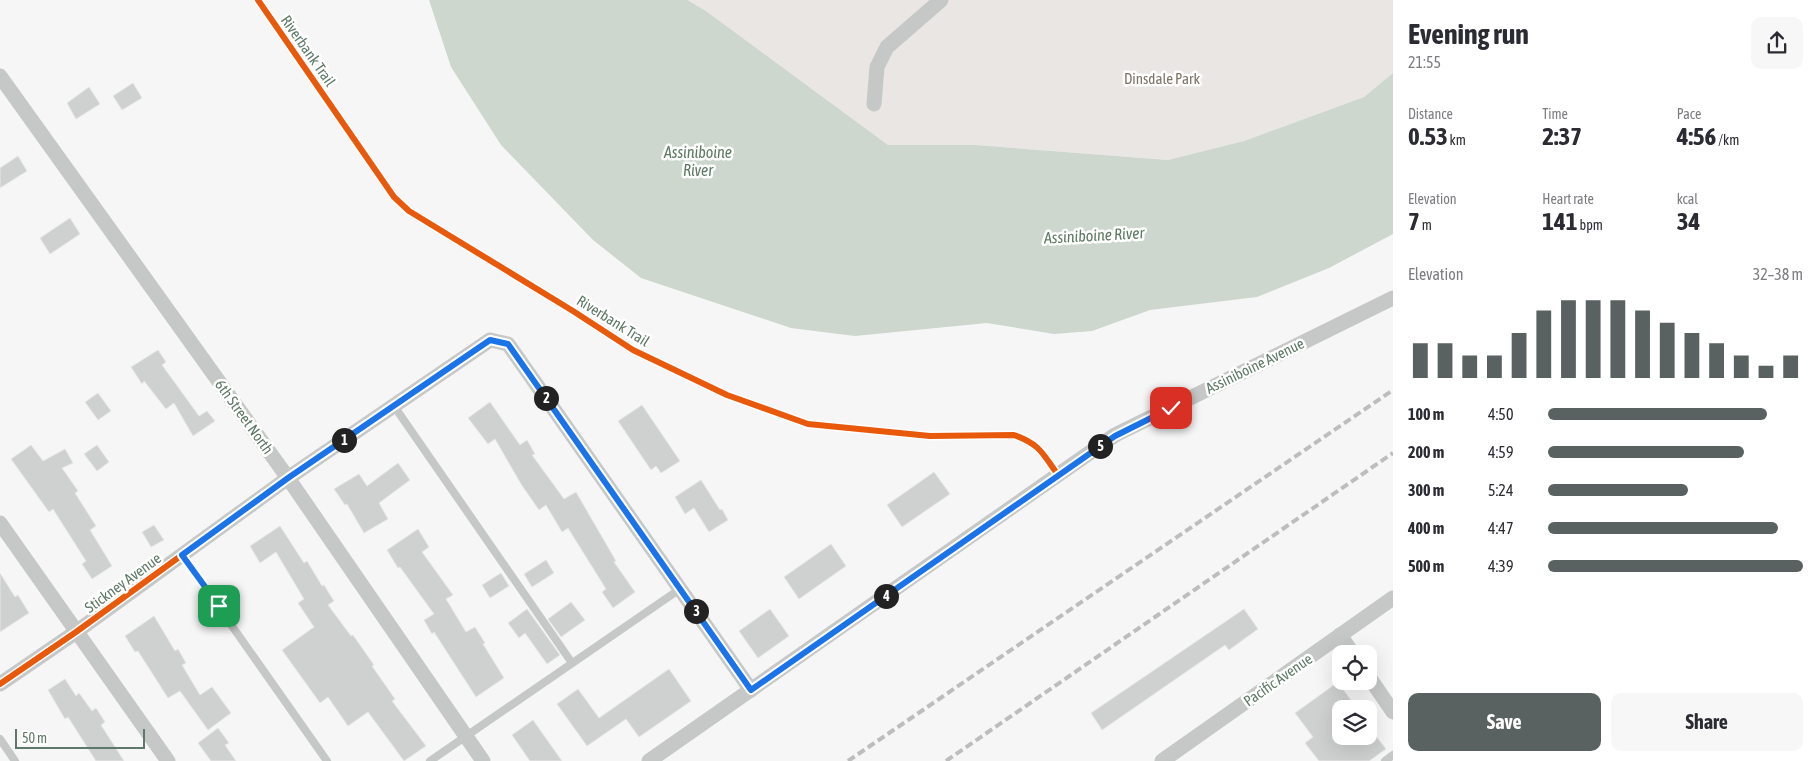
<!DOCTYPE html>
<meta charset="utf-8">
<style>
body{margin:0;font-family:"Asap Condensed",sans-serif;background:#f7f7f7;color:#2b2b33;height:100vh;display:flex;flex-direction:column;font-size:19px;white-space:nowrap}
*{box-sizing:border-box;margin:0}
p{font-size:16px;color:#7c7c81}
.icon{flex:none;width:28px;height:28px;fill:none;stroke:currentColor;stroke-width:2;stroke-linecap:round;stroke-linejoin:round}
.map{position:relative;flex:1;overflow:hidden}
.panel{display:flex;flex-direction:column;background:#fff;width:425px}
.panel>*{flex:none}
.tools{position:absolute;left:1332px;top:645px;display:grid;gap:10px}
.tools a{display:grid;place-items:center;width:45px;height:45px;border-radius:10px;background:#fff;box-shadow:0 5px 20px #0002;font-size:25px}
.scale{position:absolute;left:15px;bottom:12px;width:130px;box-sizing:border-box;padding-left:5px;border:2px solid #5e7967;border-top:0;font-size:14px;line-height:18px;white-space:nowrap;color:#5e7967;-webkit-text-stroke:4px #fff;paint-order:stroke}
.pin{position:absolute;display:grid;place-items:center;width:42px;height:42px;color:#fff;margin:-21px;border-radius:10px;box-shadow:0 2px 8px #0006}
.km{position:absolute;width:25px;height:25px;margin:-12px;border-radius:50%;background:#222;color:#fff;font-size:14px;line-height:25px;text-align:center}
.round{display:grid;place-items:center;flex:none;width:52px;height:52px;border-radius:10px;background:#f7f7f7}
.head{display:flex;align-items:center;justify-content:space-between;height:85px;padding:0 15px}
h1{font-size:28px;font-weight:700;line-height:38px}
.metrics{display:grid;grid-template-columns:repeat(3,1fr);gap:8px;height:85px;padding:5px 15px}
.metrics div{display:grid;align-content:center}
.metrics b{font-size:25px;font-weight:700}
.metrics small{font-size:14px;font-weight:400}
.metrics p{font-size:14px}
.chart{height:140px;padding:10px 15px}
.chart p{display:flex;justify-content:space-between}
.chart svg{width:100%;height:90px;margin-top:5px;stroke:#5a6261;stroke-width:6}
.action{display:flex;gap:10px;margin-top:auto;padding:10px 15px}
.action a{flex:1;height:58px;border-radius:10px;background:#5a6261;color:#fff;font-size:20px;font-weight:700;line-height:58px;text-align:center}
.action a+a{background:#f7f7f7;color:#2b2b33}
ul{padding:0 15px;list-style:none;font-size:16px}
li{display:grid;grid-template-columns:80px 60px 1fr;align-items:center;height:38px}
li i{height:12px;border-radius:6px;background:#5a6261}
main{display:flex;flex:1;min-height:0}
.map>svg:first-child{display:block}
.green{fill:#e9e6e3}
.water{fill:#cdd7ce}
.building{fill:#cfd1d0;stroke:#e6e6e6}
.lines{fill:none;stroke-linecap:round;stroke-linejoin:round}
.lane{stroke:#c5c8c6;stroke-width:8}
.street{stroke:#c5c8c6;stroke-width:15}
.rail{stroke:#bcbebc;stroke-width:4;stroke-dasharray:8 4;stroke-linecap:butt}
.cycleway-casing{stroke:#fff;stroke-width:9}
.cycleway{stroke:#e8590c;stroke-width:6}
.route-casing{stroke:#fff;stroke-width:10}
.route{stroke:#1a73e8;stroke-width:6}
.labels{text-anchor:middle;stroke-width:5;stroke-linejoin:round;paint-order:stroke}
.street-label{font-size:15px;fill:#5e7967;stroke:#fff}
.park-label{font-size:15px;fill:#7d7566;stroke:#fff}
.water-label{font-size:16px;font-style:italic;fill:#5e7a62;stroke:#fff}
</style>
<main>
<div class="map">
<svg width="1393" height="761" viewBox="0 0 1393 761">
<rect width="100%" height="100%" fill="#f7f6f6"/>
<path class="green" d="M686,0h707v73l-29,24 -120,44 -76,19 -192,-15h-88l-182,-134z"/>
<path class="water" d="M429,0h258l19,11 182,134h88l192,15 76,-19 120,-44 29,-24v161l-64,34 -72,29 -107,13 -58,21 -38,3 -67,-11 -132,13 -64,-8 -150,-50 -48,-38 -92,-95 -50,-78z"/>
<g class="building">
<path d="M133,83l9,15 -20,12 -9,-14z"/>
<path d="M89,87l11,17 -24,15 -9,-16z"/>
<path d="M18,156l9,15 -27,17v-20z"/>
<path d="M70,218l10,16 -30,20 -10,-16z"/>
<path d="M158,350l8,12 -4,3 37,51 8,-5 8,10 -22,15 -19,-33 -8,6 -22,-28 -2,3 -11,-17z"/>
<path d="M98,393l13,18 -13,9 -13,-18z"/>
<path d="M490,402l30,43 7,-5 8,14 -3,1 32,44 12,-7 40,69 -2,1 21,30 -22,16 -11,-16 4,-3 -38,-61 -6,4 -16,-27 -7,5 -18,-26 -26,-45 -7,5 -20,-26z"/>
<path d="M642,405l38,56 -19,12 -5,-7 -5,4 -33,-49z"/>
<path d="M31,445l12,16 22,-12 8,14 -11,5 16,23 -3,2 21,33 -6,4 22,36 -20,13 -10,-15 4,-3 -33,-52 -4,3 -38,-53z"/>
<path d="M97,445l12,17 -12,9 -13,-17z"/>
<path d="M398,463l12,17 -31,23 9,16 -24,14 -17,-29 -2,1 -11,-16 25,-15 8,12z"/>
<path d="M934,472l16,22 -48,33 -15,-22z"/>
<path d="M701,480l19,30 2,-1 6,11 -19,12 -15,-24 -9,6 -10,-17z"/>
<path d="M154,525l10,15 -13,7 -9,-15z"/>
<path d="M280,526l24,37 3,-2 15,25 2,-1 10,16 -6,4 23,31 2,-1 21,30 -2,1 23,33 -3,2 34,45 -22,15 -36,-49 -20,14 -20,-29 -8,6 -38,-53 32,-23 -16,-24 6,-4 -28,-47 -16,11 -10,-17z"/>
<path d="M418,529l11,18 -7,5 31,43 -7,4 20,33 9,-5 10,16 -2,1 21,34 -28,19 -42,-65 -2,2 -8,-14 10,-6 -34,-47 -2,1 -11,-18z"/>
<path d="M831,544l15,22 -47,33 -15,-22z"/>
<path d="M546,560l8,13 -22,14 -8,-13z"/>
<path d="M0,573l15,24 3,-2 11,18 -29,19z"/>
<path d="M501,573l8,13 -19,12 -8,-13z"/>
<path d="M571,602l14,18 -24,17 -13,-18z"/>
<path d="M527,609l33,46 -13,9 -22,-31 -6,5 -11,-15z"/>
<path d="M770,609l19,27 -31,22 -19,-27z"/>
<path d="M1244,609l14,20 -29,21 -4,-5 -123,85 -11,-17z"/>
<path d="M154,616l21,35 3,-2 8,14 -4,2 18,30 12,-8 19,26 -23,17 -28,-39 -12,7 -30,-47 -3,1 -10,-16z"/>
<path d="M669,669l22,32 -52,36 -13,-18 -39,27 -30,-42 21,-15 21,29z"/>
<path d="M65,679l11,17 3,-3 13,18 4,-3 9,14 -4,3 23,36h-28l-28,-44 -3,2 -17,-29z"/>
<path d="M1338,682l19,27h-16v27h35l10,13 -17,12h-50l-14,-18 8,-6 -18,-24z"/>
<path d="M533,720l29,41h-32l-18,-26z"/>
<path d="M218,728l11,15 -4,2 11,16h-25l-13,-18z"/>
</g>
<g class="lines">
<g class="lane">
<path d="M394,406l178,257"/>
<path d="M182,555l145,206"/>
<path d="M0,739l15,22"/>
<path d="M430,761l250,-172"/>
<path d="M1385,761l8,-6"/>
</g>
<g class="street">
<path d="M0,76l288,402 195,283"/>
<path d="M874,104l3,-37 10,-20 54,-47"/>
<path d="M0,523l168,238"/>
<path d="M1340,635l13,19"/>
<path d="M1369,677l24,35"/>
<path d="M0,684l76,-52 212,-154 202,-138 18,4 243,346"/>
<path d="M649,761l466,-326 278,-137"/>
<path d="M1162,761l231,-163"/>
</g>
<g class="rail">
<path d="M848,761l545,-371"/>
<path d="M946,761l447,-308"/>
</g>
<defs>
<g id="cycleway">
<path d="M258,0l136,197 15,14 164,100 60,39 94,45 81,29 122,12 84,-1c26,9 29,19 44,40"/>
<path d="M0,684l76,-52 212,-154 202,-138 18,4 243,346"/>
</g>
</defs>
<use href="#cycleway" class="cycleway-casing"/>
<use href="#cycleway" class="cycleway"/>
</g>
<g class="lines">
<defs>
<path id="route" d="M219,606l-37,-51 106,-77 202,-138 18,4 243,346 364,-254 56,-28"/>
</defs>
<use href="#route" class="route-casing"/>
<use href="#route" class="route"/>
</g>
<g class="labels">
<g class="street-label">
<text transform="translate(308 51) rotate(55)" y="5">Riverbank Trail</text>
<text transform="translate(613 321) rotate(32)" y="5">Riverbank Trail</text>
<text transform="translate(1255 366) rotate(-26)" y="5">Assiniboine Avenue</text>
<text transform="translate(244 417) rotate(54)" y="5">6th Street North</text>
<text transform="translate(123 583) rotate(-36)" y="5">Stickney Avenue</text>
<text transform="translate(1278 680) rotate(-35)" y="5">Pacific Avenue</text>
</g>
<g class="park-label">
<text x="1162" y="84">Dinsdale Park</text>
</g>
<g class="water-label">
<text x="698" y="158">Assiniboine<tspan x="698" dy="18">River</tspan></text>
<text transform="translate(1094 235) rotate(-3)" y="6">Assiniboine River</text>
</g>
</g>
</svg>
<div class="tools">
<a><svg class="icon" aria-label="locate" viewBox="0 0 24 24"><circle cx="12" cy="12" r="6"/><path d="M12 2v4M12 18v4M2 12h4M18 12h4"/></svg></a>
<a><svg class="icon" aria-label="layers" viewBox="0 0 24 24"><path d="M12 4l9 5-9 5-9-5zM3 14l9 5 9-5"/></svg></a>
</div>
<div class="scale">50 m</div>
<div class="pin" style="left:219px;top:606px;background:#1e9e55"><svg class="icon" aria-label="arrive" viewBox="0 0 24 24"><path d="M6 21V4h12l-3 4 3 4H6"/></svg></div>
<div class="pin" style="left:1171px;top:408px;background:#d93025"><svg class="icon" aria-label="check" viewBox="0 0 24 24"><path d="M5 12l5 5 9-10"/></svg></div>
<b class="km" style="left:344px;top:440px">1</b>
<b class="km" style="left:546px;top:398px">2</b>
<b class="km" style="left:696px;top:611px">3</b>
<b class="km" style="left:886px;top:596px">4</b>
<b class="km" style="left:1100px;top:446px">5</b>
</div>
<section class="panel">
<div class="head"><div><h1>Evening run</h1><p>21:55</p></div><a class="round"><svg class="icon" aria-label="share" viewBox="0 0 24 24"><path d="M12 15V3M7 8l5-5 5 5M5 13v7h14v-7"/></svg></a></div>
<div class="metrics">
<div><p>Distance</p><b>0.53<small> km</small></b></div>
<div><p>Time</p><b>2:37</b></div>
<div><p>Pace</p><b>4:56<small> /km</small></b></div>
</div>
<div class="metrics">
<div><p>Elevation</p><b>7<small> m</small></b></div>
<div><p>Heart rate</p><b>141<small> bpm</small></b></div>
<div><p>kcal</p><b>34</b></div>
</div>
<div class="chart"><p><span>Elevation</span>32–38 m</p>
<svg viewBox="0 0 160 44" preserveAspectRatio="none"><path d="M5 44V27M15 44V27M25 44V33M35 44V33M45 44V22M55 44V11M65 44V6M75 44V6M85 44V6M95 44V11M105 44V17M115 44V22M125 44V27M135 44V33M145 44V38M155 44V33"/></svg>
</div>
<ul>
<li><b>100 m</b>4:50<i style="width:86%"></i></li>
<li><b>200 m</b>4:59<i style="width:77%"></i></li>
<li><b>300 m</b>5:24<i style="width:55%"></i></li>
<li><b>400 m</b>4:47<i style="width:90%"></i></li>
<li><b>500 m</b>4:39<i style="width:100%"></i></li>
</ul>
<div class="action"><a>Save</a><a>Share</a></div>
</section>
</main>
